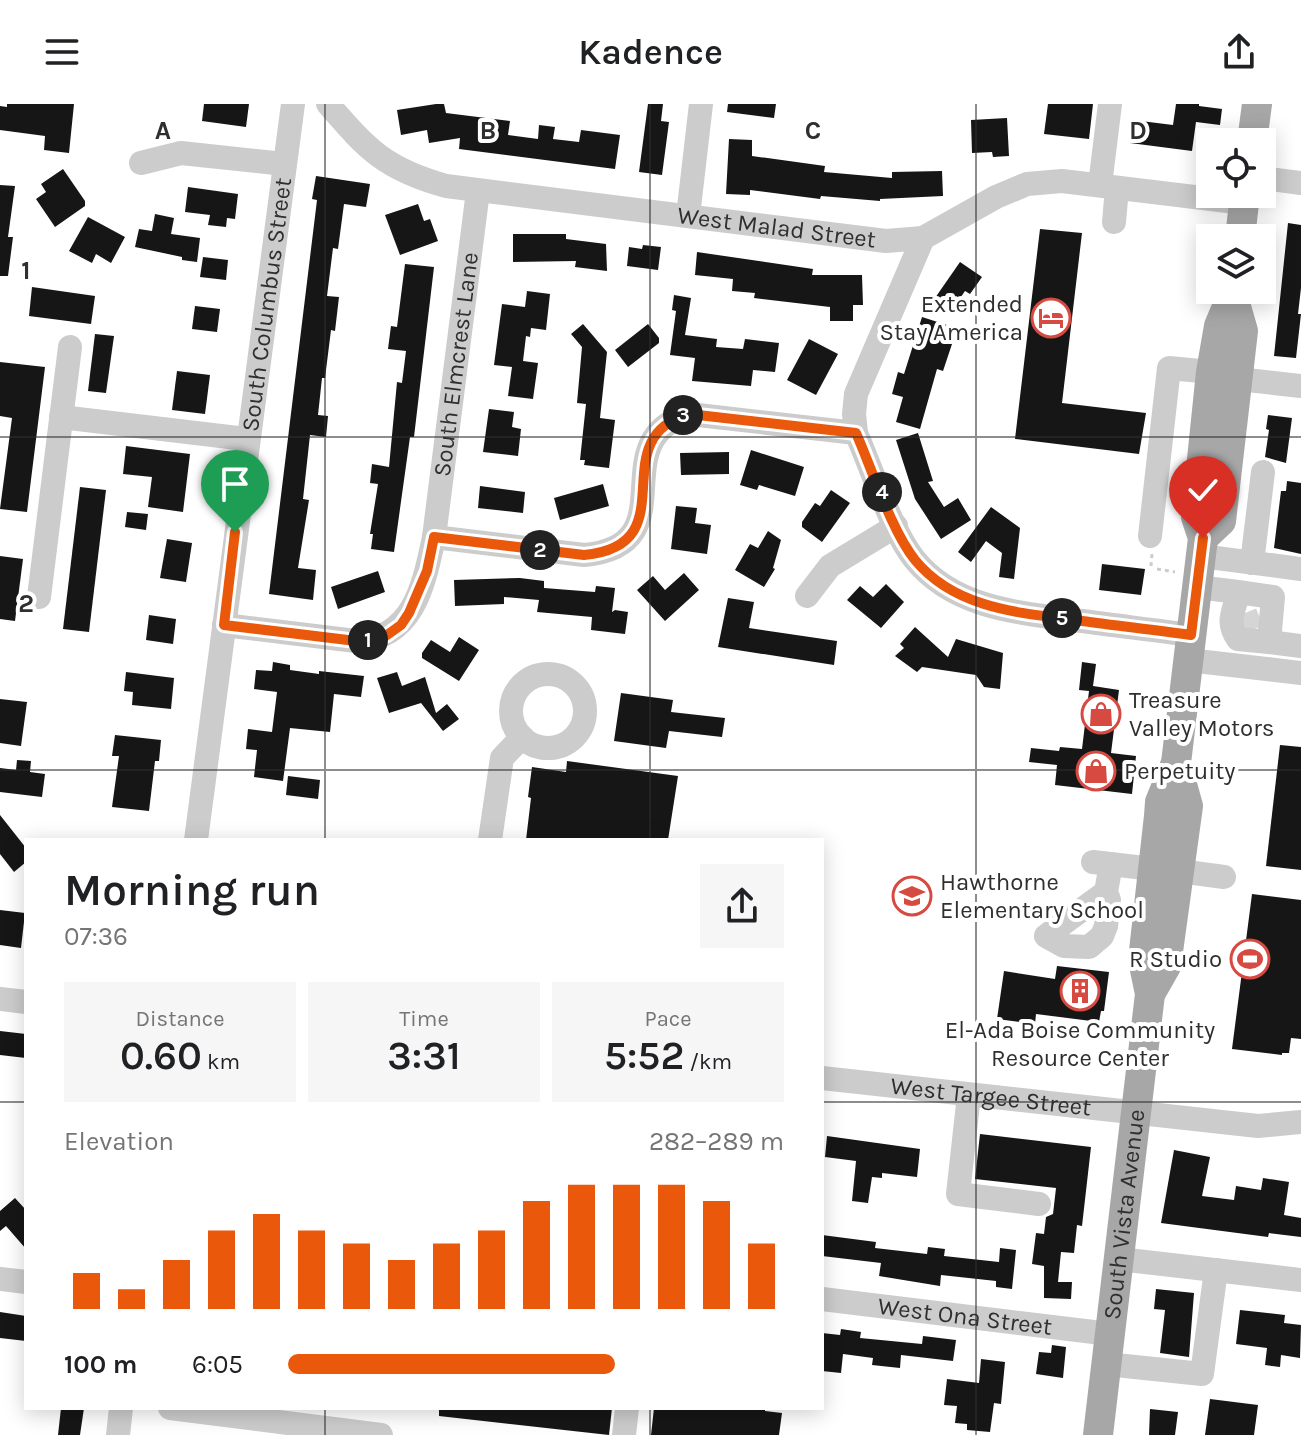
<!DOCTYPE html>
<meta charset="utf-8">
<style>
body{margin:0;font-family:Karla,sans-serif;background:#f6f6f6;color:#202124;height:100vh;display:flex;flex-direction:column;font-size:30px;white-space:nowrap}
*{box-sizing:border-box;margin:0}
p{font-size:26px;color:#757577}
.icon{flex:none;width:44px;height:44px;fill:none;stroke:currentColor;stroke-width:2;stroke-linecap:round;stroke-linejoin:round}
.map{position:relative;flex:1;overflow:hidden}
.details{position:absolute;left:24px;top:734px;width:800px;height:572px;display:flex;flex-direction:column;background:#fff;border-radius:0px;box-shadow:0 4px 20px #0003}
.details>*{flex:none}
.buttons{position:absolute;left:1196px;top:24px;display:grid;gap:16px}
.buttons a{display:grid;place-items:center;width:80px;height:80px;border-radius:0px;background:#fff;box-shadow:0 4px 20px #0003;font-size:40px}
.pin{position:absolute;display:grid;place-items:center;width:68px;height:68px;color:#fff;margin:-82px -34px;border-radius:50% 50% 50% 0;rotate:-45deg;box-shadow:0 0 8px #0007}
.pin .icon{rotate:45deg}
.km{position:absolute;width:40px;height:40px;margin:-20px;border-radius:50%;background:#222;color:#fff;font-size:22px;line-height:40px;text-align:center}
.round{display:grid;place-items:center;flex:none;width:84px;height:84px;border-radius:0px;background:#f6f6f6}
.head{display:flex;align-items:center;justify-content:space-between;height:136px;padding:0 40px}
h1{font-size:44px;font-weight:600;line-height:60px}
.figures{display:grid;grid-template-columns:repeat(3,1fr);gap:12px;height:136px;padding:8px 40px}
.figures div{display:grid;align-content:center;border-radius:0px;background:#f6f6f6;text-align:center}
.figures b{font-size:40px;font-weight:600}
.figures small{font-size:22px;font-weight:400}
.figures p{font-size:22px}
.chart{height:224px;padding:16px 40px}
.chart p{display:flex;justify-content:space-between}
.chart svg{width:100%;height:144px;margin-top:8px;stroke:#ea580c;stroke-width:6}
ul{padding:0 40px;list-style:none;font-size:26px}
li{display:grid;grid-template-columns:128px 96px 1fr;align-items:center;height:60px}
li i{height:20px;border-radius:10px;background:#ea580c}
header{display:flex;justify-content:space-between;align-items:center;height:104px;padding:0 40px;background:#fff;font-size:36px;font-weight:600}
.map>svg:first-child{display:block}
.building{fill:#161616}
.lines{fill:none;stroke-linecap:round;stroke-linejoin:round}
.minor-tunnel{stroke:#d5d5d5;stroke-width:24;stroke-dasharray:24 12;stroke-linecap:butt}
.path{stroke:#ccc;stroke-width:3;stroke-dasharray:4 4;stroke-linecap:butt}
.minor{stroke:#ccc;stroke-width:24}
.major{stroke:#a7a7a7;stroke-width:30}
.route-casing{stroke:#fff;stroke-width:16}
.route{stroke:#ea580c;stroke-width:10}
.grid{fill:none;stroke:#2f2f2f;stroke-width:2;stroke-opacity:0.55}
.labels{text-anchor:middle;stroke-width:8;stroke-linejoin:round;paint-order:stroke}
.street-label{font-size:24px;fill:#2f2f2f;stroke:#fff}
.poi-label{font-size:24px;fill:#2f2f2f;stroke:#fff;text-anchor:start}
.grid-label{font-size:26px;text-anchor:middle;font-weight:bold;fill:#2f2f2f;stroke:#fff;stroke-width:8;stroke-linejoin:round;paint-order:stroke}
</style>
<header><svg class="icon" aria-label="menu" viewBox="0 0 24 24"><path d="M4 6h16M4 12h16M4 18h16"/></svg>Kadence<svg class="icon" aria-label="share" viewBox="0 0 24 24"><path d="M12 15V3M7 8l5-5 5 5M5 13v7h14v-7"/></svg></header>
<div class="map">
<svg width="1301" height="1331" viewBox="0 0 1301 1331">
<rect width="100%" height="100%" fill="#fff"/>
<g class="building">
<path d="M7,0h67l-5,49 -25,-3 1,-14 -45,-6v-24l7,1z"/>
<path d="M204,0h45l-3,23 -44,-6z"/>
<path d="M436,0h8l2,9 64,8 -2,14 30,4 1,-14 16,2 -2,12 26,3 2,-12 39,5 -5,34 -156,-20 1,-11 -31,5 -2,-13 -26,5 -4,-25z"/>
<path d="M648,0h15l-2,17 8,1 -7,53 -23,-3z"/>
<path d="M728,0h48l-2,14 -47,-6z"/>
<path d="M1048,0h45l-4,35 -45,-5z"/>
<path d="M1176,0h23v2l23,3 -2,16 -24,-3 -4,29 -62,-8 3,-23 40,5z"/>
<path d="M1007,14l2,38 -16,1 -1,-5 -20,1 -1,-33z"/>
<path d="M729,35l23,1v16l73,10 -1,6 68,6v-6l50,-1 1,25 -63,3v2l-59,-5 -1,3 -70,-9v5l-24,-1z"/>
<path d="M63,65l22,32v5l-30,21 -19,-28 10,-7 -5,-8z"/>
<path d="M316,72l54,8 -4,23 -22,-3 -6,45 -5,-1 -6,48 12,1 -4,34 -4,-1 -6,48h-3l-4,37 10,1 -2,21 -16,-2 -7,64 6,1 -11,68 18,2 -3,30 -44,-6 48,-394 -5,-1z"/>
<path d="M0,81l15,1 -7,51h5l-5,39h-8z"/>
<path d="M188,83l50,7 -3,25 -8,-1 -1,9 -18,-2 2,-10 -25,-3z"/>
<path d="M418,100l6,17 6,-2 8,22 -38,14 -15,-40z"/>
<path d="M155,110l19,4 -3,16 29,4 -3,24 -15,-2v-3l-47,-10 4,-18 13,2z"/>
<path d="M88,113l37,20 -14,26 -15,-9 -4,9 -23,-12z"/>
<path d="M1288,119l13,2v63l-3,26h3l-5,44 -22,-2z"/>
<path d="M1040,125l42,4 -20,170 84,10 -7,41 -124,-15z"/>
<path d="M513,130h53v5l40,5 1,27 -32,-4 1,-6 -63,1z"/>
<path d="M643,141l18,2 -3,23 -31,-4 2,-19 13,2z"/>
<path d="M697,148l116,17 -1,6h50l1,30h-10v16h-23v-14l-76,-9 1,-5 -23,-2 1,-12 -38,-4z"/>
<path d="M203,153l25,3 -2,20 -26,-3z"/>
<path d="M960,158l22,15 -12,17 -5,-3 -13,19 -17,-12z"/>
<path d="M405,160l29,3 -20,170h-4l-16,115 -23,-3 2,-15h-3l8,-50 -8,-1 2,-19 17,3 8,-85 5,1 4,-32 -18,-2 3,-23 6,1z"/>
<path d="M32,183l63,9 -4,28 -62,-8z"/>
<path d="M527,187l23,3 -4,36 -15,-2 -1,9 -4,-1 -3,25 15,2 -5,36 -25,-3 4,-29 -18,-2 8,-61 23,3z"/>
<path d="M674,191l17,3 -6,37 32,4 -1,8 27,2 2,-10 34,4 -4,29 -22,-2 -2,16 -59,-5 3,-23 -25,-3 6,-44 -4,-1z"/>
<path d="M195,202l25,3 -3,23 -25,-3z"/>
<path d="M922,213l25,8 -4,13 10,3 -10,30 -6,-2 -17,60 -24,-7 7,-25 -11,-3 6,-22 6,2z"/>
<path d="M583,220l24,28 -7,66 15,2 -6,48 -25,-3 1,-5h-5l6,-56 -9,-1 5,-56 -11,-13z"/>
<path d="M648,220l11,14v5l-31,24 -13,-17z"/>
<path d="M95,230l19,2 -8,57 -18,-2z"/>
<path d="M809,235l29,15 -22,41 -29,-15z"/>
<path d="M0,258l45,5 -18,145 -27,-3 12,-91 -12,-2z"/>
<path d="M177,267l33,4 -5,39 -33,-4z"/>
<path d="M489,305l25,3 -2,15 9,2 -3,27 -35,-4z"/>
<path d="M1268,311l24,3 -6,45 -21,-6 4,-27 -3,-1z"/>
<path d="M918,329l15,48 -5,1 16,25 14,-9 13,22 -30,19 -26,-40 -19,-59z"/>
<path d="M126,342l64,8 -7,58 -35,-5 4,-30 -29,-3z"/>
<path d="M751,346l53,17 -9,29 -36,-11 -2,5 -17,-5z"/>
<path d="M729,348v22l-48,1 -1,-22z"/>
<path d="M1287,377l14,2v71l-27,-6 7,-57h5z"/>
<path d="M603,380l6,22 -49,14 -6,-22z"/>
<path d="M480,382l45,6 -2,21 -45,-5z"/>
<path d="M80,383l26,3 -17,142 -26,-3z"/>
<path d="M831,386l19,13 -28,39 -20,-15v-5l13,-19 5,3z"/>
<path d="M676,402l21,2 -2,15 16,2 -4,29 -36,-5z"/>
<path d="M991,403l29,21 -6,51 -15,-2 3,-24 -16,-12 -15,21 -13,-10z"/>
<path d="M127,408l21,2 -2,16 -21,-3z"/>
<path d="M768,427l13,9 -8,28 2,1 -11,18 -29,-17 15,-26 8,4z"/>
<path d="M167,435l25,4 -6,39 -26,-4z"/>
<path d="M0,452l23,3 -8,62 -15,-2z"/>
<path d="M1102,460l43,5 -4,26 -42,-5z"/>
<path d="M378,467l7,21 -47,17 -7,-22z"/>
<path d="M684,469l15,17 -34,31 -28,-31 16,-14 12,14z"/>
<path d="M520,474l24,3v7l51,4 1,-6 19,2 -3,24 3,-2 13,2 -3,22 -34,-4 1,-13 -55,-5 2,-12 -35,-3v7l-49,2 -1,-26z"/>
<path d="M886,480l18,18 -23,26 -34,-28 13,-14 13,11z"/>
<path d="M728,494l26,4 -5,26 88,13 -3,24 -116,-18z"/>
<path d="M149,511l27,4 -3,25 -27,-4z"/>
<path d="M915,523l33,30 8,-18 47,14 -3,36 -16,-2 -8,-12 -54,-8 -5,5 -22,-16 9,-8 -4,-4z"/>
<path d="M459,533l20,13 -20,31 -37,-23v-5l9,-13 19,12z"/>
<path d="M273,558l17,3v5l29,4v-3l45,5 -3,21 -27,-3 -4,38 -40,-4 -7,53 -29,-4 3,-27 -11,-1 2,-20 24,3 5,-40 -23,-3 2,-19 16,1z"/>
<path d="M1082,558l14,2 -3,22 26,4 -8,63 25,3 -4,38 -77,-9 2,-20 -28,-3 2,-14 28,3 1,-4 22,2 7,-58 -10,-1z"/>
<path d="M126,568l48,6 -3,31 -39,-4 1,-13 -9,-1z"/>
<path d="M397,568l5,14 23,-9 11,36 11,-9 12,15 -16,12 -22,-28 -32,10 -12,-35z"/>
<path d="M621,589l52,7 -2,12 54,6 -3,19 -53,-6 -3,17 -52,-7z"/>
<path d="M0,595l27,3 -6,44 -21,-3z"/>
<path d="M115,631l46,5 -2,21h-4l-6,50 -37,-4 7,-51h-7z"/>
<path d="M1280,641l21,2v123l-35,-4z"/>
<path d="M17,656l14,1 -1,11 15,2 -3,23 -42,-5v-24l16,2z"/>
<path d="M567,657l111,15 -10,64h-142l5,-42 -3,-1 4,-30 34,5z"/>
<path d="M288,672l32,4 -2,19 -32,-4z"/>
<path d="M0,711l26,33v14l-12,10 -14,-18z"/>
<path d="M1252,790l49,6v139l-10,-1 -2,15h-7v2l-50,-6z"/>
<path d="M0,806l25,3 -4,35 -21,-3z"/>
<path d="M1057,862l52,6 -5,39h-3l-2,11 -63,-8 -1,10 -38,-5 7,-48 51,8z"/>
<path d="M0,927l26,3v24l-26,-3z"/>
<path d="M980,1030l111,13 -9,79 -5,-1 -3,28 -13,-1 -3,30h14l-1,17 -27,-1v-32l-12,-2 4,-31 8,1 2,-17 7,-3 3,-26 -81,-9z"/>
<path d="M827,1032l93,13 -3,28 -35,-4v5l-10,-1 -4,26 -16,-2 4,-40 -31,-4z"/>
<path d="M1174,1046l36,7 -8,39 32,4 2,-14 25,4 2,-12 26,4 -5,33 17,3v19l-32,-4 -1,4 -107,-14z"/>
<path d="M15,1094l11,12v39l-20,-23 -6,5v-20z"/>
<path d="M822,1131l54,7 -1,6 52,6 1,-7 17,2 -1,7 55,6 1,-14 16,2 -4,39 -16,-2v-6l-55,-6 -1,11 -61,-10 2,-13 -59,-7z"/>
<path d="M1156,1185l38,4 -5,64 -29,-4 5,-43 -11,-1z"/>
<path d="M1240,1206l45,5 -1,8 17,2 -1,33 -19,-3 -1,12 -15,-2 2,-17 -31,-4z"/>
<path d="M0,1208l26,4v25l-26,-3z"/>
<path d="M841,1225l20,3 -1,6 62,6 1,-8 33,4 -3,21 -52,-6 -1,13 -28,-3 1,-7 -30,-4 -2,19 -19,-2v-38l18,2z"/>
<path d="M1052,1241l14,2 -3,31 -27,-4 3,-22 12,1z"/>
<path d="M981,1255l24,3 -4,42 -7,-1 -4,29 -23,-2v-6l-12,-1 2,-17 -13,-1 3,-26 32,4z"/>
<path d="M1210,1295l48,6 -4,30h-49z"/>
<path d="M61,1304h23l-4,27h-22z"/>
<path d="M439,1304h173l-3,27 -170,-19z"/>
<path d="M654,1304h111v3l17,2 -3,22h-128z"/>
<path d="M1150,1305l28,3 -3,23h-26z"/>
</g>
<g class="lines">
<path class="minor-tunnel" d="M1245,509l7,17"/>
<g class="path">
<path d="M1151,462l1,-12"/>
<path d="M1157,465l18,3"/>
</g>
<g class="minor">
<path id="s1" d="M328,0c40,46 57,65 118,82l440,55 37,-3 73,-41 31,-13 35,-3 182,22"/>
<path d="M141,59l40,-10 103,11"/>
<path d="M1262,74l39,5"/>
<path d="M1100,81l10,-81"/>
<path d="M688,112l13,-112"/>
<path d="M1114,118l3,-34"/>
<path d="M1238,275l63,7"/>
<path d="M61,313l185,22"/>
<path d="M856,329l-2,-19 2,-20 67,-156"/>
<path d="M1150,432l19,-168 42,4"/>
<path id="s2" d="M434,433l44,-346"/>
<path d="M1201,452l100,13"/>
<path d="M1252,459l11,-91"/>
<path d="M1197,483l41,5c-3,19 -13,29 0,47l31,3 4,-45 -35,-5"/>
<path d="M807,492l23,-30 66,-40"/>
<path d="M39,493l31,-250"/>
<path d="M224,521l132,16c58,-2 68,-57 78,-104l150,18c106,-10 16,-114 105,-141l167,19c16,36 35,97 59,127 41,50 108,53 167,61 37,5 73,9 109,14"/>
<path d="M1269,538l32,4"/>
<path d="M1188,556l113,13"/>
<circle cx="548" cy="607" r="37"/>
<path id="s3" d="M196,736l97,-736"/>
<path d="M490,736l12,-82 20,-21"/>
<path d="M1093,758l60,7"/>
<path d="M1179,767l45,6"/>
<path d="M1106,788l-60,44 18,10 25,1 13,-11 4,-10 3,-26 -3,-8 5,-28"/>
<path d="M0,895l26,3"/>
<path id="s4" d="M822,974l436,48 43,-4"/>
<path d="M969,991l-11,99 81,10"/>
<path d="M1119,1155l182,21"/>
<path d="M0,1175l26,3"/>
<path id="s5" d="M822,1195l288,35"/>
<path d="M1106,1260l96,10 14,-104"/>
<path d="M170,1304l211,27"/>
<path d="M118,1331l3,-27"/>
<path d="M624,1331l3,-27"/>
</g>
<g class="major">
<path d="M1252,38l5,-38"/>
<path d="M1240,134l5,-44"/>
<path d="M1203,434l18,-17 22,-190 -10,-35"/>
<path d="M1150,890l16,-28 22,-160 -12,-43"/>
<path id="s6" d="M1098,1331l52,-441 -7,-34 16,-144 1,-14 16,-39 27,-225 -7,-21 15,-145 8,-46 15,-36"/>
</g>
</g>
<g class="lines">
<defs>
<path id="route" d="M235,428l-11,93 132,16 15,-1 16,-5 14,-10 8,-12 18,-42 7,-34 150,18c106,-10 16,-116 105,-141l167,19c16,36 35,97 59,127 41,50 108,53 167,61 37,5 73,9 109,14l12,-97"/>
</defs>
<use href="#route" class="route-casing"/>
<use href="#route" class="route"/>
</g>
<path class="grid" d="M325,0v736M650,0v736M976,0v1331M0,333h1301M0,666h1301M0,998h26M822,998h479M325,1304v27M650,1304v27"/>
<defs>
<symbol id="hotel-ring" viewBox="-11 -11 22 22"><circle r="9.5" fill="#fff" stroke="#d64a41" stroke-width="1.5"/><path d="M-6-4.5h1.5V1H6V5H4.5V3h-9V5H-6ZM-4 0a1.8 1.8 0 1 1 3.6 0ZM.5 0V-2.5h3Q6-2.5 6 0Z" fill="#d64a41"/></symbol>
<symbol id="shop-ring" viewBox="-11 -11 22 22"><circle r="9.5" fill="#fff" stroke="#d64a41" stroke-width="1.5"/><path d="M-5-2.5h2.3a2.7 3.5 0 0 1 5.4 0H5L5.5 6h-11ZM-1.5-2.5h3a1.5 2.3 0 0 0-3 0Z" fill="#d64a41"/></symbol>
<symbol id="school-ring" viewBox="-11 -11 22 22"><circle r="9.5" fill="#fff" stroke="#d64a41" stroke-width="1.5"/><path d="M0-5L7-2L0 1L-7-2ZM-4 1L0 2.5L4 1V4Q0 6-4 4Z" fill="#d64a41"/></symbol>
<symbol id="stadium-ring" viewBox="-11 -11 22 22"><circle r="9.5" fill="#fff" stroke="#d64a41" stroke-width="1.5"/><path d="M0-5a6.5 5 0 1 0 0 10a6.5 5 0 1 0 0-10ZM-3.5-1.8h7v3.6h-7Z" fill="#d64a41"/></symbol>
<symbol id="building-ring" viewBox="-11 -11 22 22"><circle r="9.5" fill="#fff" stroke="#d64a41" stroke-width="1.5"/><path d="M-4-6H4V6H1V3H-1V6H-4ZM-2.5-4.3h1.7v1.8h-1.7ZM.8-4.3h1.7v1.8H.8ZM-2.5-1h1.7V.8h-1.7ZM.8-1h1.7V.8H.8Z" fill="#d64a41"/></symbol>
</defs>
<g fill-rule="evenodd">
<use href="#hotel-ring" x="1029" y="192" width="44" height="44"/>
<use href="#shop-ring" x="1079" y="588" width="44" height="44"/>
<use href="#shop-ring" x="1074" y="645" width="44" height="44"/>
<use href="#school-ring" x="890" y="770" width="44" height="44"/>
<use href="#stadium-ring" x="1228" y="833" width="44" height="44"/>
<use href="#building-ring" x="1058" y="865" width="44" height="44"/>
</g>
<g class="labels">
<g class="street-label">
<text dy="8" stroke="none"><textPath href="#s1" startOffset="480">West Malad Street</textPath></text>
<text dy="8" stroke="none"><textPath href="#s3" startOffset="540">South Columbus Street</textPath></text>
<text dy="8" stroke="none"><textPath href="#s2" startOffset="174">South Elmcrest Lane</textPath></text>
<text dy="8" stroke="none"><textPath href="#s4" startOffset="170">West Targee Street</textPath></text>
<text dy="8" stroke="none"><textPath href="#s6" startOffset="222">South Vista Avenue</textPath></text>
<text dy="8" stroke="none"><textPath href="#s5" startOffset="144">West Ona Street</textPath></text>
</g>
<g class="poi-label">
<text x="1023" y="208" text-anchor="end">Extended<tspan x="1023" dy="28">Stay America</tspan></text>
<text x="1129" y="604">Treasure<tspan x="1129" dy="28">Valley Motors</tspan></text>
<text x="1124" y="675">Perpetuity</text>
<text x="940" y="786">Hawthorne<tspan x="940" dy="28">Elementary School</tspan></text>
<text x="1222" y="863" text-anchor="end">R Studio</text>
<text x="1080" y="934" text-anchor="middle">El-Ada Boise Community<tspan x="1080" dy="28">Resource Center</tspan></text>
</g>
</g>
<g class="grid-label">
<text x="163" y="35">A</text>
<text x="488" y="35">B</text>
<text x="813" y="35">C</text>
<text x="1138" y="35">D</text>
<text x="26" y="175">1</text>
<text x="26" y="508">2</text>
</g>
</svg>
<div class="buttons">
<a><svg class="icon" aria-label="locate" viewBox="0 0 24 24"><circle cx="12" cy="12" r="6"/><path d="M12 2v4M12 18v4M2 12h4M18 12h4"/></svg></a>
<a><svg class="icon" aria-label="layers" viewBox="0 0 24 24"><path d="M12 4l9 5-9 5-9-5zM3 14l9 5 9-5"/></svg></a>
</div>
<div class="pin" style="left:235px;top:428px;background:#1e9e55"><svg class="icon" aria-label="arrive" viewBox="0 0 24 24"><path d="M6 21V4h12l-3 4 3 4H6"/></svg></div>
<div class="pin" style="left:1203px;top:434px;background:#d93025"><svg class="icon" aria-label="check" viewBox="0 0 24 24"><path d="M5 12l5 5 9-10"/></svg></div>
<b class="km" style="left:368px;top:536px">1</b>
<b class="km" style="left:540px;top:446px">2</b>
<b class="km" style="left:683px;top:311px">3</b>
<b class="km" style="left:882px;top:388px">4</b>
<b class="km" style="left:1062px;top:514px">5</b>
<section class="details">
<div class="head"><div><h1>Morning run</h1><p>07:36</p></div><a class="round"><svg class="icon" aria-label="share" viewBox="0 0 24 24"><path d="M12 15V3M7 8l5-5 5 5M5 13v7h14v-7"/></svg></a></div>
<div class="figures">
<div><p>Distance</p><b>0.60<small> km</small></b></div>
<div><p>Time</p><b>3:31</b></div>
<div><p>Pace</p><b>5:52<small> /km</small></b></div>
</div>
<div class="chart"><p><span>Elevation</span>282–289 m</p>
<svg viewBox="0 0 160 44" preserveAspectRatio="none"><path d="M5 44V33M15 44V38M25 44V29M35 44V20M45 44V15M55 44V20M65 44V24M75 44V29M85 44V24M95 44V20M105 44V11M115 44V6M125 44V6M135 44V6M145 44V11M155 44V24"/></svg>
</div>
<ul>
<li><b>100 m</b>6:05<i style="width:66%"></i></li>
</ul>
</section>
</div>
